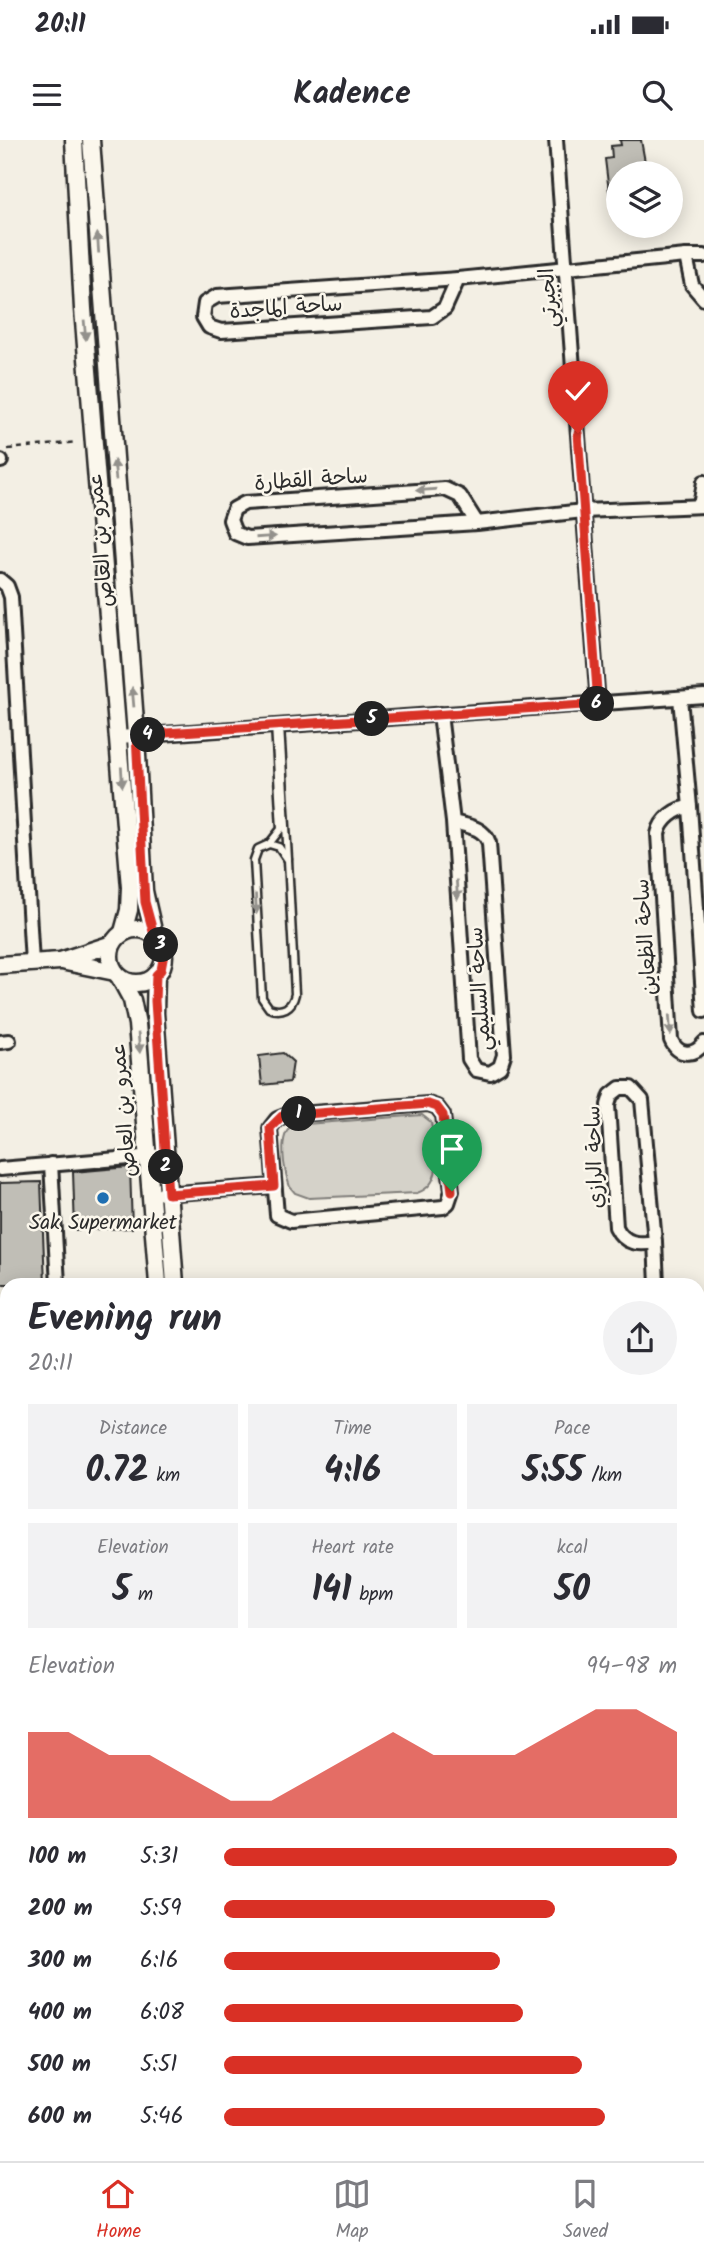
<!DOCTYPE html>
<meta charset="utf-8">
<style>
body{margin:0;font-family:Kalam,"Playpen Sans Arabic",sans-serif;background:#f2f2f3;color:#2b2b33;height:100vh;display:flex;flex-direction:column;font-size:26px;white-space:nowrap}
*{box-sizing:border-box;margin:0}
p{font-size:23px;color:#7c7c81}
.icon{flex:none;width:38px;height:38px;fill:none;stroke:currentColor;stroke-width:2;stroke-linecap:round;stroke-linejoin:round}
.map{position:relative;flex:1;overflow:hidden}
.panel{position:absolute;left:0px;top:1138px;width:705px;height:884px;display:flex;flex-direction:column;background:#fff;border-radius:21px 21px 0 0;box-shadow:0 4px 18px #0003}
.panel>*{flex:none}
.buttons{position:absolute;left:606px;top:21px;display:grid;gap:14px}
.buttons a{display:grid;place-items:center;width:77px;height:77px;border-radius:50%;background:#fff;box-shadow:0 4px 18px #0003;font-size:35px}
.pin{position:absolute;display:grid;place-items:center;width:60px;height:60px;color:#fff;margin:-72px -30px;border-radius:50% 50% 50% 0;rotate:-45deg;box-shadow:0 0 7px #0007}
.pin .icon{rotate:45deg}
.km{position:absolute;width:35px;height:35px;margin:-18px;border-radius:50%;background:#222;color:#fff;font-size:19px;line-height:35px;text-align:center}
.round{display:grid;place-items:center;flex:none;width:74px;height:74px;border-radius:37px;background:#f2f2f3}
.summary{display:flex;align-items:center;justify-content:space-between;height:119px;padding:0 28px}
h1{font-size:38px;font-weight:700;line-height:52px}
.figures{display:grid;grid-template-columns:repeat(3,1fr);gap:10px;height:119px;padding:7px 28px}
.figures div{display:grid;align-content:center;border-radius:0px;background:#f2f2f3;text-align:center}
.figures b{font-size:35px;font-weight:700}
.figures small{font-size:19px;font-weight:400}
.figures p{font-size:19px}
.chart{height:196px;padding:14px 28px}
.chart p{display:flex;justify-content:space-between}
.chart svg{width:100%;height:126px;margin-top:7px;fill:#d93025;opacity:.7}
ul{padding:0 28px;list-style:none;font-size:23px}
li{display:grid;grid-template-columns:112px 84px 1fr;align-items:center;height:52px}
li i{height:18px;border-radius:9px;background:#d93025}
.status{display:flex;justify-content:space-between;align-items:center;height:49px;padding:0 35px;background:#fff;direction:ltr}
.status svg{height:19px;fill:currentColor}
header{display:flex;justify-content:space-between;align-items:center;height:91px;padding:0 28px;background:#fff;font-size:32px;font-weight:700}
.tab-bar{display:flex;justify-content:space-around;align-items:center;height:98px;border-top:2px solid #e1e1e2;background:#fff;font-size:19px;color:#7c7c81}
.tab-bar a{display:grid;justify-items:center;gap:4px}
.tab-bar .current{color:#d93025}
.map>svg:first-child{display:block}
.green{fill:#d5d2c9;stroke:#807e7a;stroke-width:2}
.building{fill:#c0beb6;stroke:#2b2b2b;stroke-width:2}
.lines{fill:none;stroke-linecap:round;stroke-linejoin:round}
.service-casing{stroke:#2b2b2b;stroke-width:11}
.minor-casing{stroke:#2b2b2b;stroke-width:18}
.tertiary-casing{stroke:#2b2b2b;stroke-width:21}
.path{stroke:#2b2b2b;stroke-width:2.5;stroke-dasharray:5 5;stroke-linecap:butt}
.service{stroke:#fbf7ec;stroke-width:6}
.minor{stroke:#fbf7ec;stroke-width:12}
.tertiary{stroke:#fbf7ec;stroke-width:16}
.oneway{fill:#93918c}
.route-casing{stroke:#fff;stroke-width:14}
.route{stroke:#d93025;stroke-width:9}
.poi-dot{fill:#1f6fb2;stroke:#fbf7ec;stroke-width:2.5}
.labels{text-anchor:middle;stroke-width:5;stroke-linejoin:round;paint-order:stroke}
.street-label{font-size:21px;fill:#2b2b2b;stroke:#fbf7ec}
.poi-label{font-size:21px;fill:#2b2b2b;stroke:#fbf7ec}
</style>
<div class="status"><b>20:11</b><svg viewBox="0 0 49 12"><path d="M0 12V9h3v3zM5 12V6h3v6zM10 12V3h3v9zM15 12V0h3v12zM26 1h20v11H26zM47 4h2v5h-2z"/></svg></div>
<header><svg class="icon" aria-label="menu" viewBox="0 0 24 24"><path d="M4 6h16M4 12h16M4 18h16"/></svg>Kadence<svg class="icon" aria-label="search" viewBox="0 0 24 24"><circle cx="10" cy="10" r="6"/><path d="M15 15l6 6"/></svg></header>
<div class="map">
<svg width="704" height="2021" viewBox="0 0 704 2021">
<rect width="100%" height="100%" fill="#f3efe4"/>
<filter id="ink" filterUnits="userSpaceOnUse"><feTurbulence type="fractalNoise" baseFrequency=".0143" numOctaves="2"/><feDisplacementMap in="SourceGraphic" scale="14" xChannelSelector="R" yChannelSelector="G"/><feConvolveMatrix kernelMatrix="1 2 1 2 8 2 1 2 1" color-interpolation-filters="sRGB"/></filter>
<g filter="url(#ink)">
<path class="green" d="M422,975l9,7c3,24 16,61 -14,71l-108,5 -14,-5 -5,-6c-6,-16 -13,-53 3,-62z"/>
<g class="building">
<path d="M620,0h21l6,33h-29v27h-8l-5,-41 7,-1 -1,-12 10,-1z"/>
<path d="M283,913l10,9 -3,20 -28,3 -3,-29z"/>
<path d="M130,1027l2,61 -57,2 -2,-58z"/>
<path d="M41,1042l4,102h-45v-101z"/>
</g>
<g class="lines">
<defs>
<g id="service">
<path d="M280,586l8,133"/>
<path d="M269,704l10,3 9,13 7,134c-3,14 -13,19 -26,14l-7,-10 -8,-138 4,-11 11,-5 12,-15 -6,-104"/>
</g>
<g id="minor">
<path d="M556,0l42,564"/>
<path d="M704,116h-18l6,29 12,14"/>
<path d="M458,139l-13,29 -13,9 -211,14 -12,-4 -6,-10 2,-14 12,-7z"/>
<path d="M458,139l228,-23"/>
<path d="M0,321h1"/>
<path d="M700,366l4,-24"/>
<path d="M477,383l-17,-27 -15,-7 -200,14 -11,6 -4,11 5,13 12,5 230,-15 106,-12 121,-5"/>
<path d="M0,440l7,6 4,11 21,366"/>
<path d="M680,558l10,109"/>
<path d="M440,574l13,108 16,237 7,11 14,3 10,-6 4,-12 -15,-212c-5,-16 -22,-17 -36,-21"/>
<path d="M119,597l585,-41"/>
<path d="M704,871l-14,-204c-14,1 -29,12 -32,27l13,206c7,16 23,17 33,3"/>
<path d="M0,902l9,-1"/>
<path d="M620,948h11l11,12 13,142c-17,3 -31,2 -39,-15l-8,-122 3,-10z"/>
<path d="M428,964l9,3 6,8 9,76 -4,12 -5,4 -152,14 -14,-6 -7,-87 7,-9 10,-4z"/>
<path d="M51,1024l7,120"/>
<path d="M0,1029l165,-14"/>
<path d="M162,1054l112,-8"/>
<path d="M655,1102l2,42"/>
<path d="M698,1345h6"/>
<path d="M0,1450h7"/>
<path d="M0,1547h7"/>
<path d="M698,1657l6,77"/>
<path d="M0,1679l7,-1"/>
<path d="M0,1720l7,-1"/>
<path d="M0,1900l7,-1"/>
<path d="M37,2014l1,7"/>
<path d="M422,2014v7"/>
<path d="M531,2014l1,7"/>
<path d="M0,2021l7,-9"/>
</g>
<g id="tertiary">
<path d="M74,0l9,169 47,578 -1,23 -6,22"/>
<path d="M91,0l45,595 8,156 10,44"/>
<circle cx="137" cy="816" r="27"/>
<path d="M66,822l49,10"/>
<path d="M0,825l60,-4 52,-17"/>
<path d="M156,835l-1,38 20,271"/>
<path d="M120,838l12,22 5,24 21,260"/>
<path d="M217,2014h21"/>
</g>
</defs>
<use href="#service" class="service-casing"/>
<use href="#minor" class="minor-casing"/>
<use href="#tertiary" class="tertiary-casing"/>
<path class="path" d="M8,309l69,-7"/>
<use href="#service" class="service"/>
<use href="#minor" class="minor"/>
<use href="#tertiary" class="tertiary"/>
</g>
<defs><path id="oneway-solid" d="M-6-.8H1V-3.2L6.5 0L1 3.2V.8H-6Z" transform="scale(1.75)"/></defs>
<g class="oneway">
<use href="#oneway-solid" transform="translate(98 103) rotate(-94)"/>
<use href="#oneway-solid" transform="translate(85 190) rotate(85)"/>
<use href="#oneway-solid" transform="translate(115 330) rotate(-95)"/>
<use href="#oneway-solid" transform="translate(426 350) rotate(176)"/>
<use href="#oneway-solid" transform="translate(266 397) rotate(-4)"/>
<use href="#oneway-solid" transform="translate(133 557) rotate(-95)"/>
<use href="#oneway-solid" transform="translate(122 637) rotate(86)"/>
<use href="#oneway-solid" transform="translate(457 750) rotate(86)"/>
<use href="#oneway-solid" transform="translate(256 764) rotate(87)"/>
<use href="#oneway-solid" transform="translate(670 885) rotate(86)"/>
<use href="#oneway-solid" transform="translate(139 903) rotate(85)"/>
</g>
</g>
<g class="lines" filter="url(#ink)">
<defs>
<path id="route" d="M452,1051l-9,-76 -6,-8 -9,-3 -146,12 -12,12 4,58 -106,8 -13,-193 1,-26 5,-5 3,-16 -10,-19 -9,-33 -9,-167 462,-31 -20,-271"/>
</defs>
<use href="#route" class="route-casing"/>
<use href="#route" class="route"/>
</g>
<circle class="poi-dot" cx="103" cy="1058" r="7"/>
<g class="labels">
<g class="street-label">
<text transform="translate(548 158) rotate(-94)" y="7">الجبرتي</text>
<text transform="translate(286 167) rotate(-4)" y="7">ساحة الماجدة</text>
<text transform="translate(311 339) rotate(-4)" y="7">ساحة القطارة</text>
<text transform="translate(100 400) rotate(-95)" y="7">عمرو بن العاص</text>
<text transform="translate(645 797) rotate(-94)" y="7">ساحة الظعاين</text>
<text transform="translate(479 849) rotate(-94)" y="7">ساحة السليمي</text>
<text transform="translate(123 970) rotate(-95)" y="7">عمرو بن العاص</text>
<text transform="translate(594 1017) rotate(-92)" y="7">ساحة الرازي</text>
</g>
<g class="poi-label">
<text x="103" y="1089">Sak Supermarket</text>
</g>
</g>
</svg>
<div class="buttons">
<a><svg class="icon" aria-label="layers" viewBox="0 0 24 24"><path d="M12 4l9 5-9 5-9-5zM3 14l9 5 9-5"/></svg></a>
</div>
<div class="pin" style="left:452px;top:1051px;background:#1e9e55"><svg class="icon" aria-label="arrive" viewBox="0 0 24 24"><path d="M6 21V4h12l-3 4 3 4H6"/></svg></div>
<div class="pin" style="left:578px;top:293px;background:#d93025"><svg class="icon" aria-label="check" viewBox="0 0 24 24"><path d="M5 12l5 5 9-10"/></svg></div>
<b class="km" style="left:299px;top:974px">1</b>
<b class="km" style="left:166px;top:1027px">2</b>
<b class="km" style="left:161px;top:805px">3</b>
<b class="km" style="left:148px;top:595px">4</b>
<b class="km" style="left:372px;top:579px">5</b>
<b class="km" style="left:597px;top:564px">6</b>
<section class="panel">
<div class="summary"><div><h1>Evening run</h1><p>20:11</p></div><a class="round"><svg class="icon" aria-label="share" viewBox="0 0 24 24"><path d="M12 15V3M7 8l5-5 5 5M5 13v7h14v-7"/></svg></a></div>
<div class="figures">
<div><p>Distance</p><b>0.72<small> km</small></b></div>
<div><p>Time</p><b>4:16</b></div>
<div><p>Pace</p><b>5:55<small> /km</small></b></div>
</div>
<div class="figures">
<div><p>Elevation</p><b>5<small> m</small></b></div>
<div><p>Heart rate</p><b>141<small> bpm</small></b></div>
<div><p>kcal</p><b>50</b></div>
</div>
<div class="chart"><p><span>Elevation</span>94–98 m</p>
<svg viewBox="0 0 160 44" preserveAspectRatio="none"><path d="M0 44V14L10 14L20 22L30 22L40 30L50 38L60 38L70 30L80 22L90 14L100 22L110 22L120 22L130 14L140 6L150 6L160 14V44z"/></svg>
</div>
<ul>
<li><b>100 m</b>5:31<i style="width:100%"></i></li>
<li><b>200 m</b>5:59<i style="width:73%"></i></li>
<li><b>300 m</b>6:16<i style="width:61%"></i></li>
<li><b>400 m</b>6:08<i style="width:66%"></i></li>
<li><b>500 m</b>5:51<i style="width:79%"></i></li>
<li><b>600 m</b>5:46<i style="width:84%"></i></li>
</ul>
</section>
</div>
<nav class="tab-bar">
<a class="current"><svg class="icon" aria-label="home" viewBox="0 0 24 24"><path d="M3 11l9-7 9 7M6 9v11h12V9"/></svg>Home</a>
<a><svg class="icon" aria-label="map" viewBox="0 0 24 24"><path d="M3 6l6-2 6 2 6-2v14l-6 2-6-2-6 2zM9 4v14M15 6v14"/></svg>Map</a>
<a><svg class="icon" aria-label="saved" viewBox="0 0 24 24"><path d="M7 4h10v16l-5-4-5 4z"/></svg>Saved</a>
</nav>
